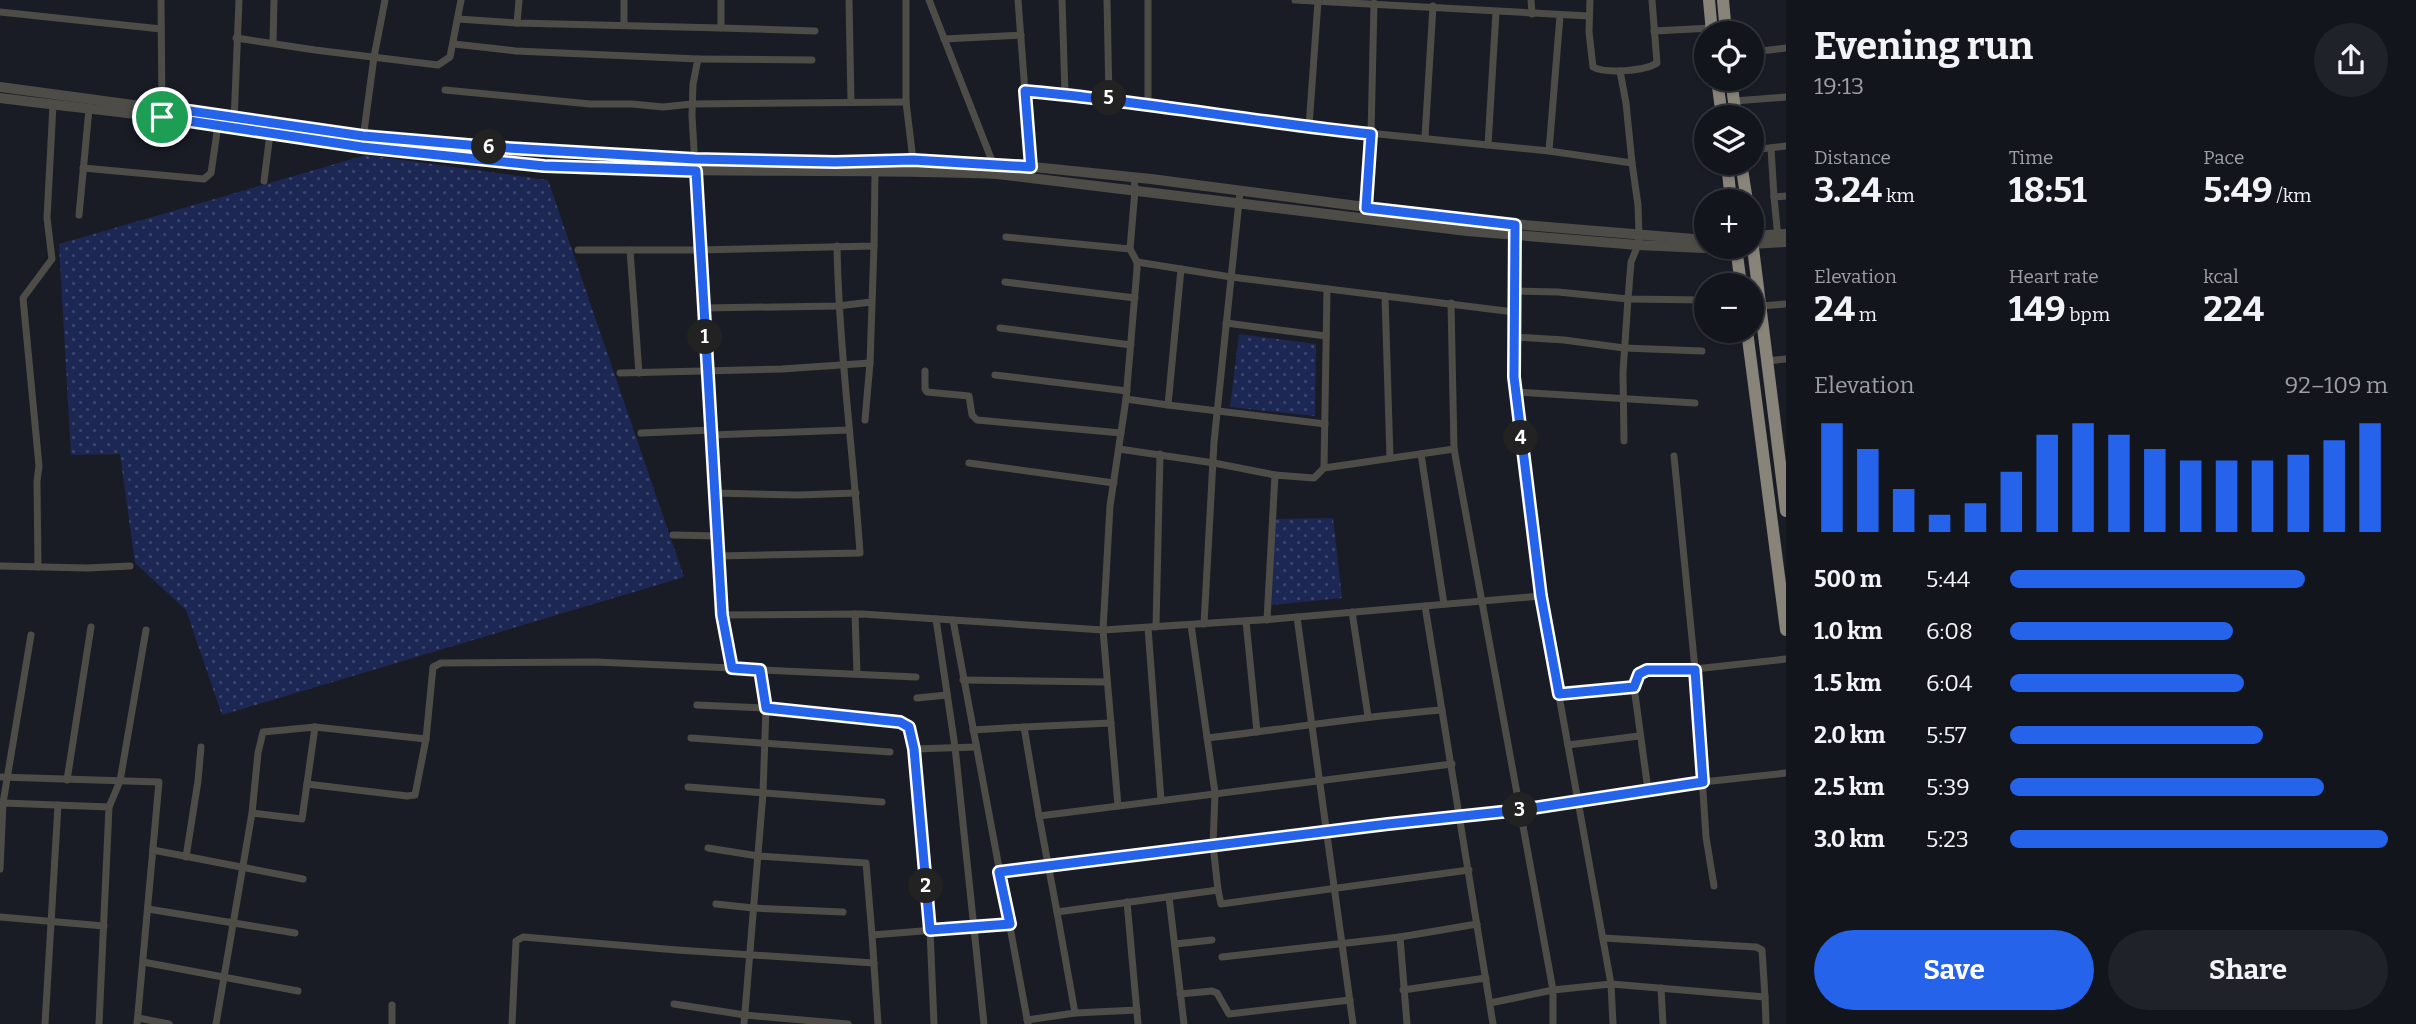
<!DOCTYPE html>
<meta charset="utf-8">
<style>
body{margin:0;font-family:Bitter,serif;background:#202229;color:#f1f3f6;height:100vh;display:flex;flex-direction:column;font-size:26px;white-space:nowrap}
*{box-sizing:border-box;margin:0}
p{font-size:23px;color:#9d9fa3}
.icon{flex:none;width:38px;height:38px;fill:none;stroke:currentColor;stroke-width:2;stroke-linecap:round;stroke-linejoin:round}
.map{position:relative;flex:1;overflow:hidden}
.drawer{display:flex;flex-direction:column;background:#13151c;width:630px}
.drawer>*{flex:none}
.buttons{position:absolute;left:1694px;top:21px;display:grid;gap:14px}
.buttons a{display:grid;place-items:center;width:70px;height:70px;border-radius:50%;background:#13151c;box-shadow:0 2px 5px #0004,0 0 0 2px #32343b;font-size:35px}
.pin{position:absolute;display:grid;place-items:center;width:60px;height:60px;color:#fff;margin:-30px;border:4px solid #fff;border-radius:50%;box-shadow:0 2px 7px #0007}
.km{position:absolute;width:35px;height:35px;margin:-18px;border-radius:50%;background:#222;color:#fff;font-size:19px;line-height:35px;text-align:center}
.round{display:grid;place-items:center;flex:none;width:74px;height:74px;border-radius:37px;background:#202229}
.head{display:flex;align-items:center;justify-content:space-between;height:119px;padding:0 28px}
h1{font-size:38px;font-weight:700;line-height:52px}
.metrics{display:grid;grid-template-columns:repeat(3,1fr);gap:10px;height:119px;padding:7px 28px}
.metrics div{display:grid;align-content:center}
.metrics b{font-size:35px;font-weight:700}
.metrics small{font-size:19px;font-weight:400}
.metrics p{font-size:19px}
.chart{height:196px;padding:14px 28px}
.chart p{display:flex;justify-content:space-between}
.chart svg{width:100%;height:126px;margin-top:7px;stroke:#2563eb;stroke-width:6}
.button{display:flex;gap:14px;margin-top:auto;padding:14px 28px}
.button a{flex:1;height:80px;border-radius:42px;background:#2563eb;color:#fff;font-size:28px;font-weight:700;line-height:80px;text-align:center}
.button a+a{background:#202229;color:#f1f3f6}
ul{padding:0 28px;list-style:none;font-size:23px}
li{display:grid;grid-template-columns:112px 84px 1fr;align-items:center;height:52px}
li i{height:18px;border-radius:9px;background:#2563eb}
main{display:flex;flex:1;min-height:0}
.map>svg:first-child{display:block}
.grass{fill:url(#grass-dots)}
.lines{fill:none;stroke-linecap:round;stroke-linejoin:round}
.minor{stroke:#4e4c47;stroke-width:7}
.tertiary{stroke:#4e4c47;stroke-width:10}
.trunk{stroke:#888479;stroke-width:12}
.route-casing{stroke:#fff;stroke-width:14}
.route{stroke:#2563eb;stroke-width:9}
</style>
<main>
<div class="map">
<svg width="1786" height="1024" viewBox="0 0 1786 1024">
<defs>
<pattern id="grass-dots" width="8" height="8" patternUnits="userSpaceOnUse" patternTransform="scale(1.75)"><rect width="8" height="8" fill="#1c2754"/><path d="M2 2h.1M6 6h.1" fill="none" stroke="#3c466c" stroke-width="1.8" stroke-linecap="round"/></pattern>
</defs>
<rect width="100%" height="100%" fill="#191c25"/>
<g class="grass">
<path d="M366,155l182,25 136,397 -462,138 -36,-105 -51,-47 -15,-109 -49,1 -12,-211z"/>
<path d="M1239,334l77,10 -1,72 -85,-9z"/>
<path d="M1333,518l9,80 -70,7 2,-86z"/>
</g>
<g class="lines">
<g class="minor">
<path d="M161,0l1,113"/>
<path d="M849,0l2,102"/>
<path d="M906,0v102l7,58"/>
<path d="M929,0l65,166"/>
<path d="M1018,0l13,170"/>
<path d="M1062,0l3,94"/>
<path d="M1107,0l2,98"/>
<path d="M1295,0l294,16"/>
<path d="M1531,0l1,14"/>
<path d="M1590,0l-1,32 4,35c13,7 52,4 64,-4l-5,-63"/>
<path d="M0,12l161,17"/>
<path d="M1496,12l-8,133 61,6 11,-135"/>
<path d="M458,19l59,4 204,5v-28"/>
<path d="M517,23l2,-23"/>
<path d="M624,24v-24"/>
<path d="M721,28l94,3"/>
<path d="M1654,31l58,-3"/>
<path d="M236,38l79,12 123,15 12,-8 11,-57"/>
<path d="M944,39l77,-4"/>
<path d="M273,43l1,-43"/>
<path d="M454,44l62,7 182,8 -5,25 -1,32 30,499 10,53 28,2 6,38 -3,85 -19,231"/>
<path d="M1752,52l34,-4"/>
<path d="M698,59l114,1"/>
<path d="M1620,71l6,32 6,60"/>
<path d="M445,90l145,14h42l31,3 29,-3 214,-2"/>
<path d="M1025,91l84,7 200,29 179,18"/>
<path d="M1734,101l52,-4"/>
<path d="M1148,105v-105"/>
<path d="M234,122l5,-122"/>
<path d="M1309,127l9,-126"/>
<path d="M1425,137l8,-131"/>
<path d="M363,139l11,-82 11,-57"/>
<path d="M1771,148l3,49 12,-1"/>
<path d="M1752,150l34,-4"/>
<path d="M1549,151l83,12 6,42 1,31 -1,9 -7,17 -3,37 -5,73 1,69"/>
<path d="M83,168l121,11 7,-6 7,-48"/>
<path d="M1134,178l1,12 -5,59 7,13v7l-11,130 -16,107 -7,124 171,-11 267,-23 -27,-219 1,-146"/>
<path d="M264,181l6,-47"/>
<path d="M1774,197l4,41"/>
<path d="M79,215l10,-106"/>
<path d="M1365,218l6,-84 3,-131"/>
<path d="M1006,237l124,12"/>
<path d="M578,250h121l175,-4 1,-73"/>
<path d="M630,250l9,123"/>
<path d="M1137,262l94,15 283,35"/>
<path d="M1181,269l-13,136 157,19"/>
<path d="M1005,282l130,16"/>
<path d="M1514,291l44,1 70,7 78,1"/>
<path d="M1385,296l5,162"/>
<path d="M1451,303l3,146 99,541v34"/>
<path d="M1760,306l26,-2"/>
<path d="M703,308l135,-2 33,-4"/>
<path d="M1226,323l100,13"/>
<path d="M1000,328l131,17"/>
<path d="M1514,337l50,3 60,8 78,3"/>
<path d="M1767,361l19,-2"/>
<path d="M925,371v18l2,3 42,4 3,19 5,5 144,13"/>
<path d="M620,373l162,-4 88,-6"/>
<path d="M995,375l132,16"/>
<path d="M1516,392l179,11"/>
<path d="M1126,399l42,6"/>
<path d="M865,420l5,-57 4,-117"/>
<path d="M641,433l71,-3"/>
<path d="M712,435l137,-5"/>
<path d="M1119,449l95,14 61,12"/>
<path d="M1421,454l23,150"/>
<path d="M1674,456l21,213 11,168 8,49"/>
<path d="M969,463l145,20"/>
<path d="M1324,468l3,-179"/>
<path d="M715,493l83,2 58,-2"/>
<path d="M673,535l45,1"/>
<path d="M719,556l141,-3c-7,-103 -21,-204 -23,-307"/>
<path d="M0,566l87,2 43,-2"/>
<path d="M38,567l-1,-86 2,-15 -16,-168 29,-39 -5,-41 6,-113"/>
<path d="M1541,596l70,388 154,13 1,27"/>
<path d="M1425,606l68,418"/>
<path d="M1352,612l16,104"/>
<path d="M855,614l2,60"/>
<path d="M722,615l140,-1 91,6"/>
<path d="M1297,617l56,407"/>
<path d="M936,619l19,128 29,277"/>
<path d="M1267,620l8,-145 39,3 10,-10 130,-19"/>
<path d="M1246,621l11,111"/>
<path d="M1204,624l10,-182 26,-250"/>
<path d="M1156,627l4,-173"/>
<path d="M1148,628l13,172"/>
<path d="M760,670l156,7"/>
<path d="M963,680l144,2"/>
<path d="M1559,694l75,-7"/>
<path d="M917,698l30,-3"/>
<path d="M697,705l69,3 134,14 9,5 5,22 16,181 4,94"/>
<path d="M1024,727l87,-4"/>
<path d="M973,730l51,-3 15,89"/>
<path d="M691,738l199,14"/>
<path d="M1207,738c79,-9 157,-22 235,-28"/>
<path d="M1568,745l71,-9"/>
<path d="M914,749l62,-2"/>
<path d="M0,777l159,5 -22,242"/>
<path d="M67,780l24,-153"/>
<path d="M307,784l100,12 8,-1 11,-56"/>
<path d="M688,787l194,15"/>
<path d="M1648,790l-14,-103 5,-13 8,-4 48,-1 91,-10"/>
<path d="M1,803h2l28,-168"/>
<path d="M109,807l11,-26 26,-151"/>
<path d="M252,813l6,-60 5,-21 52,-5"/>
<path d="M708,848l50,8 108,7 6,72"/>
<path d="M153,850l150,29"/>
<path d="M186,857l12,-76 3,-34"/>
<path d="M0,869l3,-66 106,4 -10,217"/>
<path d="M999,872l48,-8 341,-40 131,-14 184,-28 83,-9"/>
<path d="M1218,890l3,14 248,-34"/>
<path d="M1169,897l15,127"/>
<path d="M1127,902l11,122"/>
<path d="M716,904l37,4 90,4"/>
<path d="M148,909l147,24"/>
<path d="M1057,912l-18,-96 413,-52"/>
<path d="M0,917l104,9"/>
<path d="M1400,937l77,-13"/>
<path d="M1603,938l153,9 6,3 3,47"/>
<path d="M1175,944l37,-4"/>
<path d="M1222,957l178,-20 7,87"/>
<path d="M143,962l155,29"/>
<path d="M1661,988l2,36"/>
<path d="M1403,990l83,-12"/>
<path d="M1180,994l32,-3 5,2 12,21 121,-14"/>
<path d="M1490,1003l63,-13 58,-6 2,40"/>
<path d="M674,1004l71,11 103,9"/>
<path d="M1075,1013l62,-3"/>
<path d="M138,1018l31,6"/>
<path d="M1027,1020l48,-7 -18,-101 161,-22 -5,-45 2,-52 -24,-168"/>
<path d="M45,1024l13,-219"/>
<path d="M216,1024l36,-211 50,6 13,-92 111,12 7,-72 8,-4 155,-1 136,6"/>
<path d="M392,1024v-19"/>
<path d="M512,1024l4,-83 7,-4 154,13 197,13"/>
<path d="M878,1024l-6,-89 138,-11"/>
<path d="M1028,1024l-75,-404 150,10 15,176"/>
</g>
<g class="tertiary">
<path d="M0,87l363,49 129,11 203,12 140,3 78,-2 80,3 158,16 314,41 241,20"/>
<path d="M0,98c77,10 154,17 231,29 105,15 210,33 316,39 150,8 300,2 450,8l470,57 171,14 66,3 32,-1"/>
<path d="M1752,236l34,-2"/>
<path d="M1752,244l34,-2"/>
</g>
<g class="trunk">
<path d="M1709,0l3,33"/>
<path d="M1723,0l3,33"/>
<path d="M1717,79l5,38"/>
<path d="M1731,79l5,38"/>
<path d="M1727,163l4,38"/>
<path d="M1741,163l6,38"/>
<path d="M1752,240l34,271"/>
<path d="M1736,247l5,38"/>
<path d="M1747,331l39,299"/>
</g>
</g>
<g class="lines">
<defs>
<path id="route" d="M1025,91c116,10 230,31 346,43l-5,74 149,17 -1,152 27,219 18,98 75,-7 5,-13 8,-4h48l8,112 -183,28 -132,14 -389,48 11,52 -80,6 -16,-181 -5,-22 -9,-5 -134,-14 -6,-38 -28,-2 -10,-53 -26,-444 -152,-5 -182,-19 -200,-30v-10l201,29 129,11 203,12 140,3 78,-2 118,7z"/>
</defs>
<use href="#route" class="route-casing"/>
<use href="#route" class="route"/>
</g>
</svg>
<div class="buttons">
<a><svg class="icon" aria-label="locate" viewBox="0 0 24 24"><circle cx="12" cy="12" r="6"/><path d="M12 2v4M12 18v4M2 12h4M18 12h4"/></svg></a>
<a><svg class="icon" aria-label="layers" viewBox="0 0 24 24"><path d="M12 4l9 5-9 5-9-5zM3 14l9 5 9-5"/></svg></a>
<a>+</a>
<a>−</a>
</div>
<div class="pin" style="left:162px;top:117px;background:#1e9e55"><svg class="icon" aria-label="arrive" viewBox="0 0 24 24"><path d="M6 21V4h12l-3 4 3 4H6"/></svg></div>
<b class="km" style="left:705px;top:337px">1</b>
<b class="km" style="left:926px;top:886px">2</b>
<b class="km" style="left:1520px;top:810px">3</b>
<b class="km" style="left:1521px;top:438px">4</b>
<b class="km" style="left:1109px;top:98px">5</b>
<b class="km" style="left:489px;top:147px">6</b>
</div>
<section class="drawer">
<div class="head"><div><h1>Evening run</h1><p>19:13</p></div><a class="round"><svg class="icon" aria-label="share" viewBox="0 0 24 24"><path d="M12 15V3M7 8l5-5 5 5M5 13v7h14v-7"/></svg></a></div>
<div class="metrics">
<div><p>Distance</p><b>3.24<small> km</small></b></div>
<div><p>Time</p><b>18:51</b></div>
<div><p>Pace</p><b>5:49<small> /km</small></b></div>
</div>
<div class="metrics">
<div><p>Elevation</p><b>24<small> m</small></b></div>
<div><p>Heart rate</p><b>149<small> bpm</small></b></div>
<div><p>kcal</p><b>224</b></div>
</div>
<div class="chart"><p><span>Elevation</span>92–109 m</p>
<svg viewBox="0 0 160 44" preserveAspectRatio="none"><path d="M5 44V6M15 44V15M25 44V29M35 44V38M45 44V34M55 44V23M65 44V10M75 44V6M85 44V10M95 44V15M105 44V19M115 44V19M125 44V19M135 44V17M145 44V12M155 44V6"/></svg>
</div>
<ul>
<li><b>500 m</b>5:44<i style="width:78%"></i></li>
<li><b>1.0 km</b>6:08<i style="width:59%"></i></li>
<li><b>1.5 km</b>6:04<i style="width:62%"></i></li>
<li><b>2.0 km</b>5:57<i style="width:67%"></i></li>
<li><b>2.5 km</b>5:39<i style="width:83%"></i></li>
<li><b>3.0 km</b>5:23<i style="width:100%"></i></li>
</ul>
<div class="button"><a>Save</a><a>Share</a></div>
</section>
</main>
